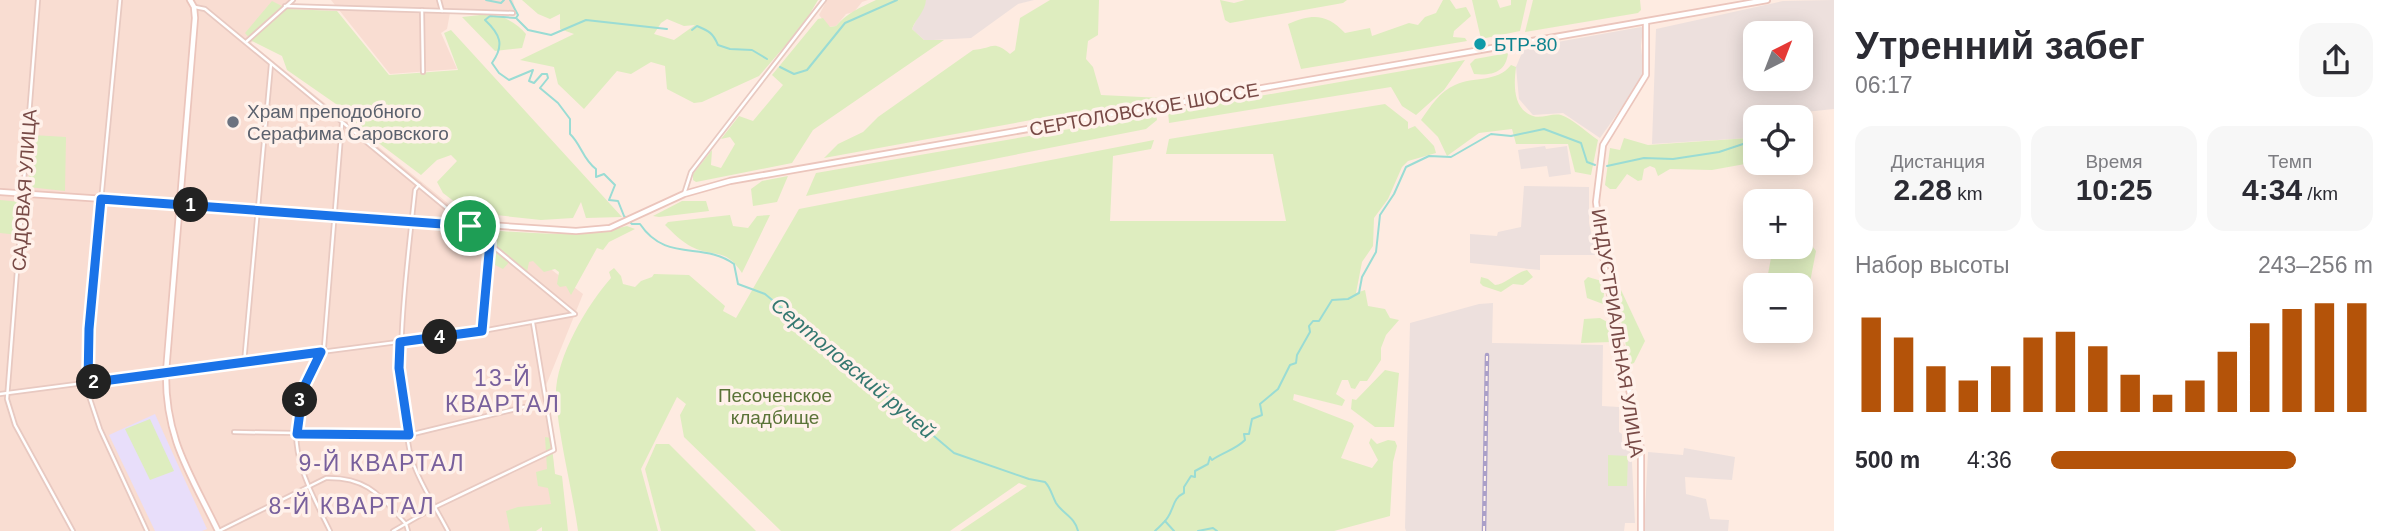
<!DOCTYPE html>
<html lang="ru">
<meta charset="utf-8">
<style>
body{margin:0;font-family:Helvetica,sans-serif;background:#f7f7f7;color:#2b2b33;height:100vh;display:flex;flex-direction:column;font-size:26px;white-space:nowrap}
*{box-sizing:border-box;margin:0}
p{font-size:23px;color:#7c7c81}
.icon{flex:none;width:38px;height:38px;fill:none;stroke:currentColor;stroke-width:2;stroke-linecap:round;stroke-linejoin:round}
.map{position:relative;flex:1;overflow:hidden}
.sheet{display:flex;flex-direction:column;background:#fff;width:560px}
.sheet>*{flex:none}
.needle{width:46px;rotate:42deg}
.controls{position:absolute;left:1743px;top:21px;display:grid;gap:14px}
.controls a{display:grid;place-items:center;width:70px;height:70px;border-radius:14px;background:#fff;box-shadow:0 4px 18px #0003;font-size:35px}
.pin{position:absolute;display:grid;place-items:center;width:60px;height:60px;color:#fff;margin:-30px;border:4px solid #fff;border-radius:50%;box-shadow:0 2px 7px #0007}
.km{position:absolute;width:35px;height:35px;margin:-18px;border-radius:50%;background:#222;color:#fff;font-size:19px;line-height:35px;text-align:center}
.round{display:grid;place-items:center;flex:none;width:74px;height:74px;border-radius:21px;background:#f7f7f7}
.headline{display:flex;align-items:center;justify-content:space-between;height:119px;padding:0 21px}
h1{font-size:38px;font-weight:700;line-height:52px}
.figures{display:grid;grid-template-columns:repeat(3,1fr);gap:10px;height:119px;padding:7px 21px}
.figures div{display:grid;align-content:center;border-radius:18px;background:#f7f7f7;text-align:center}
.figures b{font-size:30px;font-weight:700}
.figures small{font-size:19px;font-weight:400}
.figures p{font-size:19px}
.chart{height:196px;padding:14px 21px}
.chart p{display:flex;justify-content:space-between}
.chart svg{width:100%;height:126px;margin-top:7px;stroke:#b45309;stroke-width:6}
ul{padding:0 21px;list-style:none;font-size:23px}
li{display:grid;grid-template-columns:112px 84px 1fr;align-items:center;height:52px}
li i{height:18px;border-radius:9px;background:#b45309}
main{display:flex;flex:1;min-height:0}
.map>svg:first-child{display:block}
.residential{fill:#f9ddd2}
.industrial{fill:#ede0dd;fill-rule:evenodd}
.education{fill:#e8defa}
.green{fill:#deedbf;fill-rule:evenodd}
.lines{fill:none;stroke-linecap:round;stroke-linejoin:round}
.stream{stroke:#9adcd4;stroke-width:2}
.street-casing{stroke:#e8c9c1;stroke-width:6}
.secondary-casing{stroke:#ebc5bc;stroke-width:8}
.street{stroke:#fff;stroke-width:2.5}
.secondary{stroke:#fff;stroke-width:4.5}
.rail-casing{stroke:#aa9fc8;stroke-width:4.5}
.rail{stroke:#fff1ea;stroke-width:2;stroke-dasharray:5;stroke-linecap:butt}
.route-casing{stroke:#fff;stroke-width:14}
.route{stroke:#1a73e8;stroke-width:9}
.culture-dot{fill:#0f9aa8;stroke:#fff1ea;stroke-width:2.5}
.worship-dot{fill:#6b7280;stroke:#fff1ea;stroke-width:2.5}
.labels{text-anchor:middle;stroke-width:7;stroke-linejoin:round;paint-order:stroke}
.culture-label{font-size:19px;fill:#0d838f;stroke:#fff1ea;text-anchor:start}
.street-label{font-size:19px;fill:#784a46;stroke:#fff1ea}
.worship-label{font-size:19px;fill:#5b616d;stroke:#fff1ea;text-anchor:start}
.park-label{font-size:19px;fill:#5a7337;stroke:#fff1ea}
.water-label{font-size:21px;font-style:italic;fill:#357870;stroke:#fff1ea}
.quarter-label{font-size:23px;letter-spacing:2px;fill:#78609c;stroke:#fff1ea}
</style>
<main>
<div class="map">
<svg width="1834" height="531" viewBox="0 0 1834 531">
<rect width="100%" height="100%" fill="#feebe1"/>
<g class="residential">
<path d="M0,0h296l-45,43 268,218 20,-1 44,34 -38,94 13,115 -41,28h-517z"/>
<path d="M331,0h182l3,13h-66l-3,16 -6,4 16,36 -67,5z"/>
<path d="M827,0h41l-6,2 -8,10 -8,2 -10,12 -7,1 -10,-12z"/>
</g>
<g class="industrial">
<path d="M926,0h108l-16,4 -47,34 -38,2h-9l-12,-11z"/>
<path d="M1834,0v109l-79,8v13l-6,5v3l-97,6 4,-115 127,-28zM1755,33h46v46h-46z"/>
<path d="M1641,27l2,1 -2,18 3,30 -44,62 -37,-25 -30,2 -14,-16 -3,-32 8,-19z"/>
<path d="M1545,146l1,3 21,-3 4,28 -22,3 -2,-11 -26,3 -3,-19z"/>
<path d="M1524,186l65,1v36l7,32h-56v15l-70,-7v-29l27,2 1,-4 23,-5z"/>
<path d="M1493,303l-1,40 111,2 -1,61 17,1v25l3,2v7l9,1 4,81h-10l-1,8h-218l-1,-3 5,-205 69,-19z"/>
<path d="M1684,448l51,9 -3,23 -47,-3 1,17 20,5 4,20 19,1 -1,11h-84l4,-79 35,3z"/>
</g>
<path class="education" d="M155,414l52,115 -5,2h-47l-46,-96z"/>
<g class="green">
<path d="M522,0h296l-15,25 -44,51 -57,26 -8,1 -27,-14 -2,-23 -14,-4 -20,12 -14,-3 -33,38 -26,-25 -4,-17 -34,-7 54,-26 -14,-5v-15l-10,5 -12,-5zM667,19l17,7 11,-1 -21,15 -20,-6 7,-11z"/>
<path d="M876,0h50c-1,12 -10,18 -14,29l12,11h20l-131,90 -21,33 -96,19 -3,-2v-6l19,-24 -1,15 10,3 14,-24 -5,-7 -9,2 18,-23 14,5 30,-36 -11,-10 46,-56 5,-1 7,9 6,-1c12,-14 24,-18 40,-26z"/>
<path d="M1050,0h49l-1,35 -10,6 -2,18 7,8 8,28 61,3v2l-80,15 -29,1 -229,42 14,-14 25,-12 15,-15 95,-67c20,-1 19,-11 37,4l5,-4 5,-32z"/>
<path d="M1220,0l14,3 11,-3h102l-4,3 -113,20 -5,-3z"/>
<path d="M1443,0h7l6,9 10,-2 5,9 -17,15 -1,6 12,1 2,3 -166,28 -13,-45c25,-11 39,-10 57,9l25,-5 2,8 37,-13 9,2 7,-8 11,-4z"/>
<path d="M1472,0h25l3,8 11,-3v-5h16l-7,31 -39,8z"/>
<path d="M1533,0h107l1,10 -3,3 -113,19z"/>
<path d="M272,1l16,8 49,2 52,64 69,-5 -14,-37 7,-3 171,187 -36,1 -5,-16 -8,16 -32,2 -73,-8 -25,-19 -6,-11 20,-21 -6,-6 -14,5 -16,15 -57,-43 -18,-21 -59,-41 -5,-14 -30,-15 -7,-8z"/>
<path d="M489,14c14,1 29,10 37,20l-4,14 -27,3 -33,-34z"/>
<path d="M1508,53c-2,19 -16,23 -34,21l-4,-10 5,-5z"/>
<path d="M1465,60l-21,30 -28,25 -14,-9 -11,-19 -222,36 -1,-11z"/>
<path d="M1511,65l5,2c-2,16 -4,42 17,49 8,3 19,-3 28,-1 11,3 26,18 37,25l-7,35 -16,-3 -7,-28h-52l-4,-15 -33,4 -32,23 -9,-19 -17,-17c9,-13 19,-29 34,-35 19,-9 42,-2 56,-20z"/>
<path d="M1385,104l23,18v7l7,-3 19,20 2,7 -28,8 -6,6 -14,32 -14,19 -1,28 -11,16 -6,31 9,-3 3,16 17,3 5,9 9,2 -13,15 -5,13v12l-14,21h-7l-5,8 -4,-1 -3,-8h-6l-6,14 9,6 -3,6 -48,-12 -1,6 59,23 2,3 -13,32 31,10 6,-8 -9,-17 2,-5 6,6 11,-4 7,1 2,5 -4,16 -3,54 -56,15h-374l67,-45 -8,-3 -69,48h-169l-97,-94 -4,-22 6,-11 -9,-7 -36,72 17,62h-80c-6,-43 -19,-91 -22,-133 -2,-38 31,-93 55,-120l-2,-6 5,-4 7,8 2,8 12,3 6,-6 11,-4 2,-3 35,1 36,31 -2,5 13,7 63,-109 355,-69 -3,9 -38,7 -3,65h176l-13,-67h-107l3,-15z"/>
<path d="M1156,114l1,6 -11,9 -340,67 10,-23z"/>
<path d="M1755,131v16l-5,2 -1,11 -4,4 -33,6 -42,-1 -12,7 -3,-8 -5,-2 -6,3 -2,11 -4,1 -11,-7 -11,15h-6l-5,-4 5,-37 10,2 4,-12 24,7 101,-7v-3z"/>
<path d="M32,135l34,2 -1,54 -37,-4z"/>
<path d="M788,176l-11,26 -24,4 -2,-17 11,-8z"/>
<path d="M0,200l22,2 -3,33 -19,-2z"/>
<path d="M682,201h24l3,10 -50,6 -6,-1z"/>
<path d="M730,215l3,11 15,2 9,-12 13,-1 -28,58c-17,-26 -27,-15 -50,-26 -10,-5 -19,-14 -27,-22l3,-3z"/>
<path d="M627,226l8,3 -26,13 -6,8 -6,-2 -26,47 -5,-9 -6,1 -3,-3 2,-12 -4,-3 -11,3 -11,-11 -4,1 -2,10 -4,3 -11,-16 -9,10 -12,-6 1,-23 -7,-10c48,3 96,8 142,-4z"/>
<path d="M1801,239l8,3 7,9 -12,62 -3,6v-34h-35l7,-38h28z"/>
<path d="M1527,270l6,7 -10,8 -10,-1 -12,8 -18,-6 -3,-3 1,-6 7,2 7,6c9,0 20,-12 32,-15z"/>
<path d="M1588,277l17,5 -2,22 -16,-6 -3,-17z"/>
<path d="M1615,290h6l24,51 -11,22 -3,1 -3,-8z"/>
<path d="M1600,318l11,6 1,18 -31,1 3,-24z"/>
<path d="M1385,370l14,3 -5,54h-19l-24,-18 1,-10 4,1z"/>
<path d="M150,419l24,52 -24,9 -25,-51z"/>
<path d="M545,437l6,1 4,36 7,2 6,55h-26v-4l-6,4h-26l-4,-20 12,-4 33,-3 -3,-16 -10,-2 -2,-14 11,-3z"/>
<path d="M656,444h13l87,87h-95l-16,-62z"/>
<path d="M1608,455l20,1 -1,30h-19z"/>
</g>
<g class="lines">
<g class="stream">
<path d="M486,0l15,3 3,-3"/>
<path d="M510,0l8,15 -2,3 -26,-2 -5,4c15,14 20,25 7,43l7,10 10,7 24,-10 -4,11 5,2 8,-9h5l1,4 -8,10 18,15 12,16v15c11,10 13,26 26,35v8l8,-3 11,11 -6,15 9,1 6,15 8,8h8c26,39 63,17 94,40l4,20 27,10 189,159 75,26 16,3c6,6 7,14 11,21 7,11 19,14 22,28"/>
<path d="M517,19l11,11 23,5 35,-15 81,9"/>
<path d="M692,30l5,-4c12,5 16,7 21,19l12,4 22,1 15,9"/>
<path d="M780,67l14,7 13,-4 38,-47 52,-23"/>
<path d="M1801,130l7,-1"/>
<path d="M1607,166l37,-8 29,1 46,-7 36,-12"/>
<path d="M1165,521l9,10"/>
<path d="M1155,531c4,-4 10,-9 13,-14 6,-9 5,-19 16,-24v-6l7,-11 4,1v-6l13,-7 2,-7 2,3c11,-8 23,-10 33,-20l-1,-6h5l3,-15 10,-4 -2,-11 18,-15 12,-24 6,-2 1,-8 13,-23 -1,-6 4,-5h6l13,-21 16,-1 11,-6 3,-16 14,-25 4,-37 14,-21 12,-27 23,-11 22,1 40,-23 20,2 33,-7 37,14 6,19 8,3"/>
<path d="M1198,531l15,-3 4,3"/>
</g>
<defs>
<g id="street">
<path d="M38,0l-31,399 8,26 58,106"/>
<path d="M120,0l-31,329 -2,61 13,39 47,102"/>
<path d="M439,0l3,11"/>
<path d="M285,6l228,7"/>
<path d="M422,10l1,62"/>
<path d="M246,42l47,-42"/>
<path d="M419,185l-4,5c-9,88 -23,175 -5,263 5,22 27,57 38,78"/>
<path d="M684,194l7,-22 133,-172"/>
<path d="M482,330l8,-88"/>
<path d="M244,363l27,-299"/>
<path d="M0,394l482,-63 93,-17 -370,-305 -10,-2"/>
<path d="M234,432l175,3 115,-28"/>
<path d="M219,531l107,-53c42,-1 54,18 80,46l2,7"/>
<path d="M330,531c-28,-57 -49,-92 -20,-154 5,-11 7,-20 14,-30l18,-224"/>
<path d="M393,531l42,-24 119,-57 -21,-127"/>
</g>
<g id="secondary">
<path d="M190,0l4,7 1,11 -29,354c-1,67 24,101 52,159"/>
<path d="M0,192l576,39 34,-3 74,-34 46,-13 1037,-181"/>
<path d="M1641,531v-82l-36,-180 -9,-67 7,-57 43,-70v-53"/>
</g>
</defs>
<use href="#street" class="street-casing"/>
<use href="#secondary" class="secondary-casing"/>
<use href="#street" class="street"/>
<use href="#secondary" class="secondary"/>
<defs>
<path id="rail" d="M1484,531l3,-176"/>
</defs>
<use href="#rail" class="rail-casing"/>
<use href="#rail" class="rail"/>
</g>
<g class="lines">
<defs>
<path id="route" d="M101,199l369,27 20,16 -8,89 -82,11 -1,26 10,67 -112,-1 6,-45 18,-37 -233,31 1,-54z"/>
</defs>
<use href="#route" class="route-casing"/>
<use href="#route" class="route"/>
</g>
<circle class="culture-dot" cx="1480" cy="44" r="7"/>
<circle class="worship-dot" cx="233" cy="122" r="7"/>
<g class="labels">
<g class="culture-label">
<text x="1494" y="51">БТР-80</text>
</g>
<g class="street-label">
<text transform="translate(1144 109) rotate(-10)" y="7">СЕРТОЛОВСКОЕ ШОССЕ</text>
<text transform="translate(24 190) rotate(-86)" y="7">САДОВАЯ УЛИЦА</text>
<text transform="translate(1618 333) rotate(81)" y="7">ИНДУСТРИАЛЬНАЯ УЛИЦА</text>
</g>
<g class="worship-label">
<text x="247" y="118">Храм преподобного<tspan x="247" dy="22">Серафима Саровского</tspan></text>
</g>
<g class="park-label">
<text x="775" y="402">Песоченское<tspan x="775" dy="22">кладбище</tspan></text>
</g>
<g class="water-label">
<text transform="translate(853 368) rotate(40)" y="7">Сертоловский ручей</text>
</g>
<g class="quarter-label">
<text x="503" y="386">13-Й<tspan x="503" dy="26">КВАРТАЛ</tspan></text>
<text x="382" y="471">9-Й КВАРТАЛ</text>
<text x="352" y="514">8-Й КВАРТАЛ</text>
</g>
</g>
</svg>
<div class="controls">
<a><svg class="needle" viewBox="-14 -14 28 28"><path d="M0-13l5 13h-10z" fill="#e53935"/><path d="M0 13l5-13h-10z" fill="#7c7c81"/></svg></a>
<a><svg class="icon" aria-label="locate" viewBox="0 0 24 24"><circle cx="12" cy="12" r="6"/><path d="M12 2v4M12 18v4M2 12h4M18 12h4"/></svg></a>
<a>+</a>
<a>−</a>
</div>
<div class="pin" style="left:470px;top:226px;background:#1e9e55"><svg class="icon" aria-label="arrive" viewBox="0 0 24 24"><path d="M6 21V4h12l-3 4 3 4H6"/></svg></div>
<b class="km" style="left:191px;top:205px">1</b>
<b class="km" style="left:94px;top:382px">2</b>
<b class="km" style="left:300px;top:400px">3</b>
<b class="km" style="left:440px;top:337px">4</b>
</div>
<section class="sheet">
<div class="headline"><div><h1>Утренний забег</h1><p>06:17</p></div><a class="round"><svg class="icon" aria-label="share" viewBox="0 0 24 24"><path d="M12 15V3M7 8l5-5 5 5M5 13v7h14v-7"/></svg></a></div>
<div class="figures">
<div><p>Дистанция</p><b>2.28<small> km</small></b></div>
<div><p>Время</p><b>10:25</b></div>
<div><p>Темп</p><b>4:34<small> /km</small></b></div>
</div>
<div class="chart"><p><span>Набор высоты</span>243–256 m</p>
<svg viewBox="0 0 160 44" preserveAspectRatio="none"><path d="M5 44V11M15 44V18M25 44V28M35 44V33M45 44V28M55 44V18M65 44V16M75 44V21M85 44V31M95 44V38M105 44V33M115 44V23M125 44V13M135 44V8M145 44V6M155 44V6"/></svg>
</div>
<ul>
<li><b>500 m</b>4:36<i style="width:76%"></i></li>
</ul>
</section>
</main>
